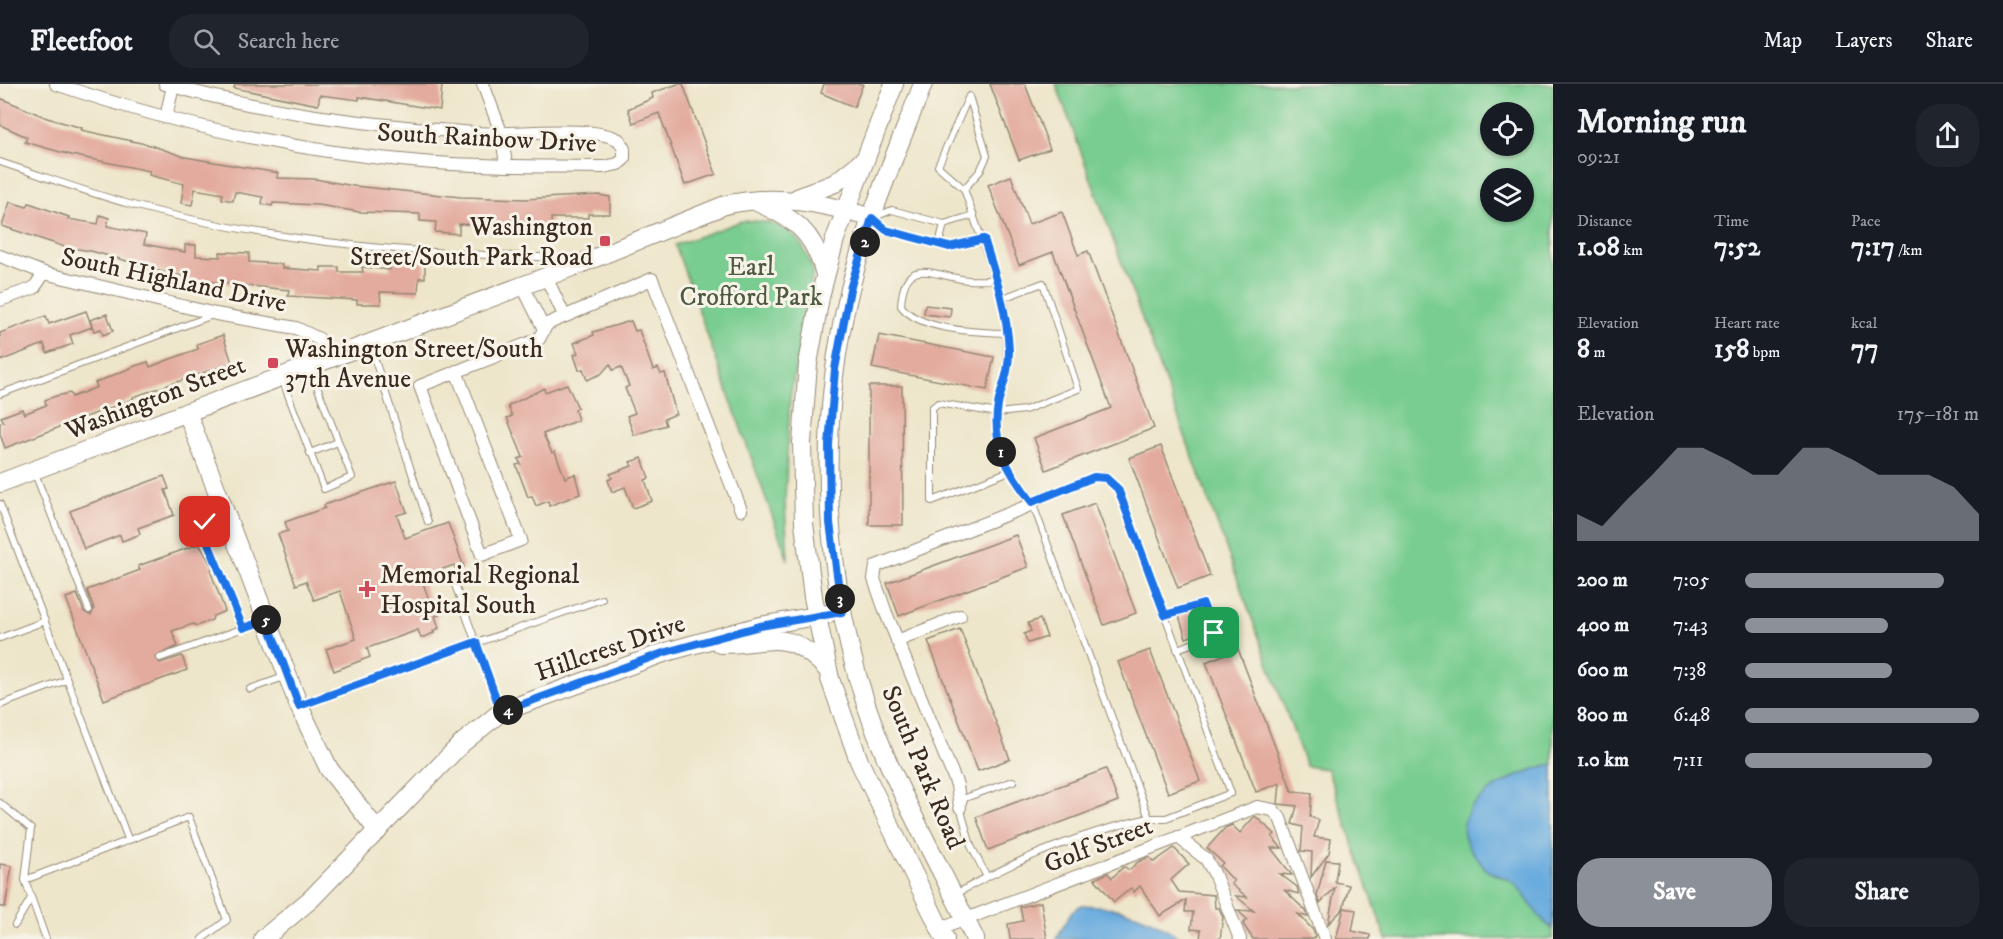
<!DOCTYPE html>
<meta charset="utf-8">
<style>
body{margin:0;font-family:"IM FELL DW Pica",serif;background:#20242c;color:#f1f3f6;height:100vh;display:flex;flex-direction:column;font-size:22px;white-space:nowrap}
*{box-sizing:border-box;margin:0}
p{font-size:20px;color:#9ea1a6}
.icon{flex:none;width:33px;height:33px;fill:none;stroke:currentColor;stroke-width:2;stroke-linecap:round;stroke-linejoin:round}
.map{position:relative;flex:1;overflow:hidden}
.details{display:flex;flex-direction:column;background:#171b24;width:450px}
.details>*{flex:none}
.controls{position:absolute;left:1480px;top:18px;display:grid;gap:12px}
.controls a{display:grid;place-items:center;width:54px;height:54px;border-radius:50%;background:#171b24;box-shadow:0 2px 4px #0004;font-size:30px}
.pin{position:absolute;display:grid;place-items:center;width:51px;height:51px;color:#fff;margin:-26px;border-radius:12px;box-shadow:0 3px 9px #0006}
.km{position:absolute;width:30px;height:30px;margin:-15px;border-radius:50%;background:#222;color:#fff;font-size:16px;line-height:30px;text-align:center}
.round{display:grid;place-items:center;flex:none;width:63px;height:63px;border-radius:24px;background:#20242c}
.head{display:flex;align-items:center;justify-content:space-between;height:102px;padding:0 24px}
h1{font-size:33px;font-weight:700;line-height:45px}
.stats{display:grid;grid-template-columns:repeat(3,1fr);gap:9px;height:102px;padding:6px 24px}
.stats div{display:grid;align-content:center}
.stats b{font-size:26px;font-weight:700}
.stats small{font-size:16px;font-weight:400}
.stats p{font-size:16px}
.chart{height:168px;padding:12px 24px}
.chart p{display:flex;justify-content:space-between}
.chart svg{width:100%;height:108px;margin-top:6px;fill:#8c9099;opacity:.7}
.action{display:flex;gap:12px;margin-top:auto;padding:12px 24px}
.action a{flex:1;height:69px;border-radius:24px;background:#8c9099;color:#fff;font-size:24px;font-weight:700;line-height:69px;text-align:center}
.action a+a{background:#20242c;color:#f1f3f6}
ul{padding:0 24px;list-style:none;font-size:20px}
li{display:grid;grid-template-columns:96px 72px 1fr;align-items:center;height:45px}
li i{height:15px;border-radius:8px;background:#8c9099}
header{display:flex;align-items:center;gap:36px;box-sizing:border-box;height:84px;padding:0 30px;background:#171b24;border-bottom:2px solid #363941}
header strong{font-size:28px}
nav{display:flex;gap:33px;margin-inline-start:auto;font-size:21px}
.search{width:420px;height:54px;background:#20242c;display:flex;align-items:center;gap:15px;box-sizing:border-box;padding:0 21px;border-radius:24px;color:#9ea1a6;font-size:22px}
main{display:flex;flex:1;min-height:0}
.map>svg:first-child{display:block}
.green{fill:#79cd91;stroke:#5a7c58;stroke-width:1.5;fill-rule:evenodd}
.water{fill:#69acde;stroke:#526b7e;stroke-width:1.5}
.building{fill:#e3ab9e}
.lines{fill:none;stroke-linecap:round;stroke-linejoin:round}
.lane-casing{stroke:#948874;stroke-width:8}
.street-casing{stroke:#948874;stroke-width:14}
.secondary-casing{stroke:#948874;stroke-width:20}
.lane{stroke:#fff;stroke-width:6}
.street{stroke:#fff;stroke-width:12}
.secondary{stroke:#fff;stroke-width:18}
.route-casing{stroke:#fff;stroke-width:12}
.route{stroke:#1a73e8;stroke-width:8}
.poi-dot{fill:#d1495b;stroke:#f7f3e8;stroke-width:2}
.labels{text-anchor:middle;stroke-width:6;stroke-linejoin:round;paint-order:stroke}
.street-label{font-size:26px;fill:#3b2a1e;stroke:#f7f3e8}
.poi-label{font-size:26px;fill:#3b2a1e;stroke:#f7f3e8;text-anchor:start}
.park-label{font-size:26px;fill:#4e5b40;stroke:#f7f3e8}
</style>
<header>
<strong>Fleetfoot</strong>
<div class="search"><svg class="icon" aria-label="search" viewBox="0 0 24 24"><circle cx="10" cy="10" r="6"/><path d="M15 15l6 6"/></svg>Search here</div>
<nav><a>Map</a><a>Layers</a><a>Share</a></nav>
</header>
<main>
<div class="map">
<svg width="1553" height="855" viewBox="0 0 1553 855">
<rect width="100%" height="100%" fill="#f7f3e8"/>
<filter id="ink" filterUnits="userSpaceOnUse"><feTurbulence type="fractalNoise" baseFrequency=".0167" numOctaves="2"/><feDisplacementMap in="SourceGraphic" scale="12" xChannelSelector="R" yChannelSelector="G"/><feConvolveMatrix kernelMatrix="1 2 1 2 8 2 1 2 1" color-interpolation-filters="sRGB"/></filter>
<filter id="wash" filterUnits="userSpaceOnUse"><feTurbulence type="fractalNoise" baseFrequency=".008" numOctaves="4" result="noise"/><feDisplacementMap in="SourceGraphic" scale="24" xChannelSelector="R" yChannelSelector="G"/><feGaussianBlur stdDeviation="1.35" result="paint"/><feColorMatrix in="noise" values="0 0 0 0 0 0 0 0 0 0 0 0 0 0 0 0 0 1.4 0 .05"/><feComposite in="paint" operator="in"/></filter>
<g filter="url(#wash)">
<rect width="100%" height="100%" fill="#eee6cb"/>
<g class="green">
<path d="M1056,0h497v855h-167l-59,-170 -21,-3zM1491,28h33v34h-33zM1491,94h33v34h-33z"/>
<path d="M742,137c40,-2 61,13 71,51l-23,126 -5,103 3,59 -113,-315z"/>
</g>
<g class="water">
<path d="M1553,680v165c-16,-10 -25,-32 -38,-45 -6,-7 -17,-7 -25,-12 -7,-4 -15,-17 -20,-24 -31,-44 53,-78 83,-84z"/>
<path d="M1082,821c37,1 70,11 99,34h-125l16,-28z"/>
</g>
<g id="blocks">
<g class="building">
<path d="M235,0h207l-2,26 -81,-13v3l-39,-5 -2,10 -84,-17z"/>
<path d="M678,0h5l33,90 -31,11 -26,-72 -26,10 -5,-14 25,-11 -1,-5z"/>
<path d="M824,0h39l-9,23 -33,-14z"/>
<path d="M990,0h35l25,65 -31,11z"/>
<path d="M0,14l47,20 35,10 -1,2 69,15 35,12 93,16 -1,5 38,1 39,7 107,11 64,2 74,-4 11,2v17h-22v4h-37l1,14 -51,1v-7l-42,-2v10l-24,-2 1,-10 -16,-1v-7l-61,-2 -40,-7 -46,-2 -1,3 -10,-2 1,-7 -28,-5 -2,9 -11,-2 1,-5 -28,-5 -3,16 -11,-2 3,-19 -35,-9 1,-4 -79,-16 -46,-13 2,-5 -27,-12z"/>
<path d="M1011,92l18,48 33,-12 16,43 10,-4 66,177 -108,42 -12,-32 77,-30 -58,-156 -34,13 -31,-80z"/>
<path d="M10,118l17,5 2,-4 40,14 -1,2 30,5 2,-9 9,3 -2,8 39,8 -2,10 41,8v-7h11v11l24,1v-5l29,1v9l33,2v4l39,3v-4h18v5h24l-1,-5 28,3v-10h35v18h-6l-1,15 -38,-1 1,12h-24v-4l-69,-4 1,-6 -105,-11v-3l-40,-8 1,-2 -54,-15 -26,-4 -63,-21z"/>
<path d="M925,221l26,3 -1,9 -26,-3z"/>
<path d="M86,227l6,16 -22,8 3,9 -26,9 -3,-9 -44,17v-28l46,-17 3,8z"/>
<path d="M107,230l6,17 -10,4 -2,-6 -7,2 -4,-11z"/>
<path d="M631,237l4,10 4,-1 14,40 5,-2 3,6 4,-1 11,41 -12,5 2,6 -32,10 -7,-19 8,-3 -10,-25 4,-2 -8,-19 -8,3 -3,-6 -9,10 -14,6 -4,-11 -4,1 -5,-15 4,-2 -4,-10 20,-8 -1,-3z"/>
<path d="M223,251l9,28 -99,34v2l-128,49 -5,-14v-11l4,-1 -3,-5 21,-8 2,5 22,-9 -1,-5 11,-4 14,-3 2,4 25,-10 -2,-4 40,-17 13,-4 2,5 15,-6 33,-12 -1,-5z"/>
<path d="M879,251l115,22 -7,33 -115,-22z"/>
<path d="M567,300l11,24 -3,2 3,10 -35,14 9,19 3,-1 10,26 10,-4 5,20 -31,12 -1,-5 -12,5 -4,-10 -4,1 -12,-32 5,-1 -3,-5 5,-2 -16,-39 5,-2 -4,-10 36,-18 1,4z"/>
<path d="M869,302h33l1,139h-34z"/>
<path d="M1161,362l49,130 -32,12 -49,-130z"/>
<path d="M642,374l7,20 -4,2 7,21 -19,7 -8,-21 -13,5 -4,-12 4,-2 -2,-4 22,-8 -2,-4z"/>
<path d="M164,392l5,13 -4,1 9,25 -36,13 2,6 -7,3 -11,4 -2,-6 -36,14 -14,-38z"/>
<path d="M396,397l11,31 -10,3 8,23 43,-15 16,44 -8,3 -2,-5 -33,12 10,29 4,-1 4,10 -4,1 4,12 -6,3 1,2 -13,5 -3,-8 -39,14 -12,4 3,9 -36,14 -8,-22 30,-10 -16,-48 -26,9 -8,-19 -10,4 -18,-51 10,-3 -3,-9 40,-14 -1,-3z"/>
<path d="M1095,419l41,110 -32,12 -41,-110z"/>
<path d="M1016,451l12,32 -129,49 -12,-33z"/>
<path d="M199,460l13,22 -1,7 14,38 -12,5 -1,4 -15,6 -4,-2 -21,7 6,15 -23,11 5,6 22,-7 5,14 -83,30 -38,-102 11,-4 7,18 7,3 3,-6 -7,-19 53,-20 -2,-4z"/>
<path d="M1195,526l8,22 -17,6 -7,-22z"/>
<path d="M1040,535l7,18 -19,6 -4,-9 7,-3 -3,-8z"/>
<path d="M960,545l50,130 -32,12 -50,-130z"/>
<path d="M1238,565l54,142 20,2 -2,24 9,3 -5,17 17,2 -2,14 -18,24 1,-25 -11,-1 2,-24 -11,-3 5,-18 -19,-2 2,-21 -24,9 -50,-130z"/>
<path d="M1150,566l50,131 -32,12 -50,-131z"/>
<path d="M1106,685l12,32 -130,49 -12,-33z"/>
<path d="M1255,732l20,18 -3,3 10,11h-11l21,27 -12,-1 17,13 2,7 -15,-4 22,21 2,6 -10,-3 15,16 2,6 -2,3h-60l-10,-15 4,-5 -10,-9 17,1 -18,-15 11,1 -16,-13 3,-3 -14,-15 3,-3 -16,-15 18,-20 7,-3 8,8z"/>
<path d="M1174,764l15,16 -18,16 8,12 35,3 1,13h4l4,9 -3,22h-20l1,-9 -10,-1 2,-17h-8l1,-12 -26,16 -20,-30 -6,6 -3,-4 -17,14 -19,-23 13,-6 4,5 10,-10 3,-1 4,3 9,-8 11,-5 5,5z"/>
<path d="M1326,776l12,1 -3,21 14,3 -6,24 -15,15 7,-36 -15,15 -3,-8z"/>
<path d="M0,780l12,2 -7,41h-5z"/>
<path d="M1041,818l6,37h-37l-2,-15 15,-3 -3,-14z"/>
<path d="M1344,824l12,2 -4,21 18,4v4h-34z"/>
</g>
</g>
</g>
<g filter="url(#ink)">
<use href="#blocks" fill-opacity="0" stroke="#948874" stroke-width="1.5"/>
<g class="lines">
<defs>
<g id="lane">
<path d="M0,78c43,14 86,30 129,42 147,40 299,51 450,54"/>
<path d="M974,131l-30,9 -52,-14 -20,8 14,12 63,17 35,-8"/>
<path d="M939,160l5,-20"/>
<path d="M997,195c-10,1 -19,2 -28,1 -35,-3 -65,-28 -68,26 19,25 77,26 106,27"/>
<path d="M1003,214l40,-15 35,106 -53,21 -27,3 -60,-10 -6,5v93l78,-30"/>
<path d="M370,261l58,177"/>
<path d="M282,295l42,110 28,-12 -42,-109"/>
<path d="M0,310l213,-79"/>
<path d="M310,369l28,-11"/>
<path d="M34,387l55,139"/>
<path d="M1032,418l62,-25 12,1 12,11 113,304 -65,25h-17"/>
<path d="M0,420l128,335"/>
<path d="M205,438l1,16 37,90"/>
<path d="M451,490l49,135"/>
<path d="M1165,531l35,-12c9,4 16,25 11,34l-34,12"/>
<path d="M0,554l45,-17"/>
<path d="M160,574l106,-38"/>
<path d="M250,605l37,-13"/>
<path d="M0,621l67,-25"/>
<path d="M300,621l302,-106"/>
<path d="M0,719l31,26 -6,51 21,59"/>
<path d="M987,793l-16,-31 -11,-39 5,-9 48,-17"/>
<path d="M25,796l164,-63 38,103 -25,19"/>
<path d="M956,810c59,-34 126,-61 193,-76l-117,-316 -17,-22 -14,-26 -4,-26 1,-23 10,-31 -3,-68 -41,-117 16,-18 7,-15 -18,-60 -31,70 26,23"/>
<path d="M15,841l16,-27"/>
</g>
<g id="street">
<path d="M56,0c117,40 243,68 366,78 60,5 121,4 182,5l14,-3 6,-5v-10l-5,-9c-29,-16 -107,-4 -144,-7 -104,-8 -209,-20 -310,-49"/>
<path d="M483,0l19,51 4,31"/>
<path d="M166,33l7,-31"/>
<path d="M0,172l44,17 172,41 80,14 23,11 12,17"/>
<path d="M546,193l18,38"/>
<path d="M522,201l22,44"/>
<path d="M0,216l34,-12 10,-15"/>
<path d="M456,287l65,169 -39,15 -62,-169 119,-47 8,-15 105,-45 89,231"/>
<path d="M897,557l63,-25"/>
<path d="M960,723l-3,-22 -71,-172 -12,-34 2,-13 157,-62"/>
<path d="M1178,753l28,22 8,14 26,66"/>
<path d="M940,845l317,-122 16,3 7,8 45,121"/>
</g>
<g id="secondary">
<path d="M894,0l-59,155 -15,58 -12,67 -6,79 2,80 9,74 17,82 29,82 86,178"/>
<path d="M923,0c-26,67 -56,135 -73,205 -38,154 -25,325 37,471 27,61 59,119 88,179"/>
<path d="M797,114l38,-15 30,-24"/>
<path d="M757,118c39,18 56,29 68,72"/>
<path d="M187,328l52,137"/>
<path d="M0,399l580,-219 145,-59c51,-12 98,-2 147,13"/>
<path d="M242,471l57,151 30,63 49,62"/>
<path d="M720,560c56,0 64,-19 108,26"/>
<path d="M263,855l48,-40 150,-155 40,-32 165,-60 94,-26 67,-12"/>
</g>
</defs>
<use href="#lane" class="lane-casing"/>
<use href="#street" class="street-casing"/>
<use href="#secondary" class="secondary-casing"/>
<use href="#lane" class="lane"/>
<use href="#street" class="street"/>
<use href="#secondary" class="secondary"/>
</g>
</g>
<g class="lines" filter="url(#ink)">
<defs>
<path id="route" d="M205,438l1,16 37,90 24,-8 32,86 177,-64 25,70 165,-60 94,-26 82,-14 -12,-89 -1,-78 6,-76 15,-80 22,-71 14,12 63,17 35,-8c12,38 23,71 25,112 0,24 -7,33 -11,54 -7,39 11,68 34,97l62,-25 12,1 12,11 47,126 38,-11 11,29"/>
</defs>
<use href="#route" class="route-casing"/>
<use href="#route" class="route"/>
</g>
<g class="poi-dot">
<rect x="599" y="151" width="12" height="12" rx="3"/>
<rect x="267" y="273" width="12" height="12" rx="3"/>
<path d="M364 496h6v6h6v6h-6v6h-6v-6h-6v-6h6z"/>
</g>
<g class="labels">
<g class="street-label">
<text transform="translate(487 53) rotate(3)" y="9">South Rainbow Drive</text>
<text transform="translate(174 195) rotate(12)" y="9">South Highland Drive</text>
<text transform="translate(155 313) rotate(-21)" y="9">Washington Street</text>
<text transform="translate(610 563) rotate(-19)" y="9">Hillcrest Drive</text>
<text transform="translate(924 683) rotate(67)" y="9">South Park Road</text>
<text transform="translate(1098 760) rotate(-21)" y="9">Golf Street</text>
</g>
<g class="poi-label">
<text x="593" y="151" text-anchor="end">Washington<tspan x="593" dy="30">Street/South Park Road</tspan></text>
<text x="285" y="273">Washington Street/South<tspan x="285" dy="30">37th Avenue</tspan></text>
<text x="380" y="499">Memorial Regional<tspan x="380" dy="30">Hospital South</tspan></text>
</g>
<g class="park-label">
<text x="751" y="191">Earl<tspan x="751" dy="30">Crofford Park</tspan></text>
</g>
</g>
</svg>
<div class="controls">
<a><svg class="icon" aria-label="locate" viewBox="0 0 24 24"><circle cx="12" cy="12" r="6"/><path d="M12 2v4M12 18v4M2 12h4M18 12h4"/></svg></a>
<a><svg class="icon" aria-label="layers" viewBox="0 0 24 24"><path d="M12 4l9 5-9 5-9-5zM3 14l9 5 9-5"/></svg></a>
</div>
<div class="pin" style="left:1214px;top:549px;background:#1e9e55"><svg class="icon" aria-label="arrive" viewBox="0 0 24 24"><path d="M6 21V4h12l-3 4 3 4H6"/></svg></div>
<div class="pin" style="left:205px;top:438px;background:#d93025"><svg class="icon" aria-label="check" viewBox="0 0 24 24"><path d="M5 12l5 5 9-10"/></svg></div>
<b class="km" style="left:1001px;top:368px">1</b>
<b class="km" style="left:865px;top:158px">2</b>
<b class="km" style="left:840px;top:515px">3</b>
<b class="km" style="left:508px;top:626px">4</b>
<b class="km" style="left:266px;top:536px">5</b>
</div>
<section class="details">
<div class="head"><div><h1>Morning run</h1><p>09:21</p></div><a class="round"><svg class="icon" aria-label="share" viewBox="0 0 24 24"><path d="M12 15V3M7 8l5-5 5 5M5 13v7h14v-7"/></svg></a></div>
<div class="stats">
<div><p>Distance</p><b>1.08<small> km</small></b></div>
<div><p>Time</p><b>7:52</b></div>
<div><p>Pace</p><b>7:17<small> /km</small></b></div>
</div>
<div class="stats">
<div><p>Elevation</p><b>8<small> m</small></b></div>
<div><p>Heart rate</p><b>158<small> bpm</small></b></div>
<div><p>kcal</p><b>77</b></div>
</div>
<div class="chart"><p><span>Elevation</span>175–181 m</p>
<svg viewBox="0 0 160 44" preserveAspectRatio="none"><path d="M0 44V33L10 38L20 27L30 17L40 6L50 6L60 11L70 17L80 17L90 6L100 6L110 11L120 17L130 17L140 17L150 22L160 33V44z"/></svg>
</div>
<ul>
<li><b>200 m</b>7:05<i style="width:85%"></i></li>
<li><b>400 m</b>7:43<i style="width:61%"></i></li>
<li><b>600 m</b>7:38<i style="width:63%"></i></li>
<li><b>800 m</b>6:48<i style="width:100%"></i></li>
<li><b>1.0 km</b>7:11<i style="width:80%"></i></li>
</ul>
<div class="action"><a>Save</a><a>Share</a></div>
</section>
</main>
